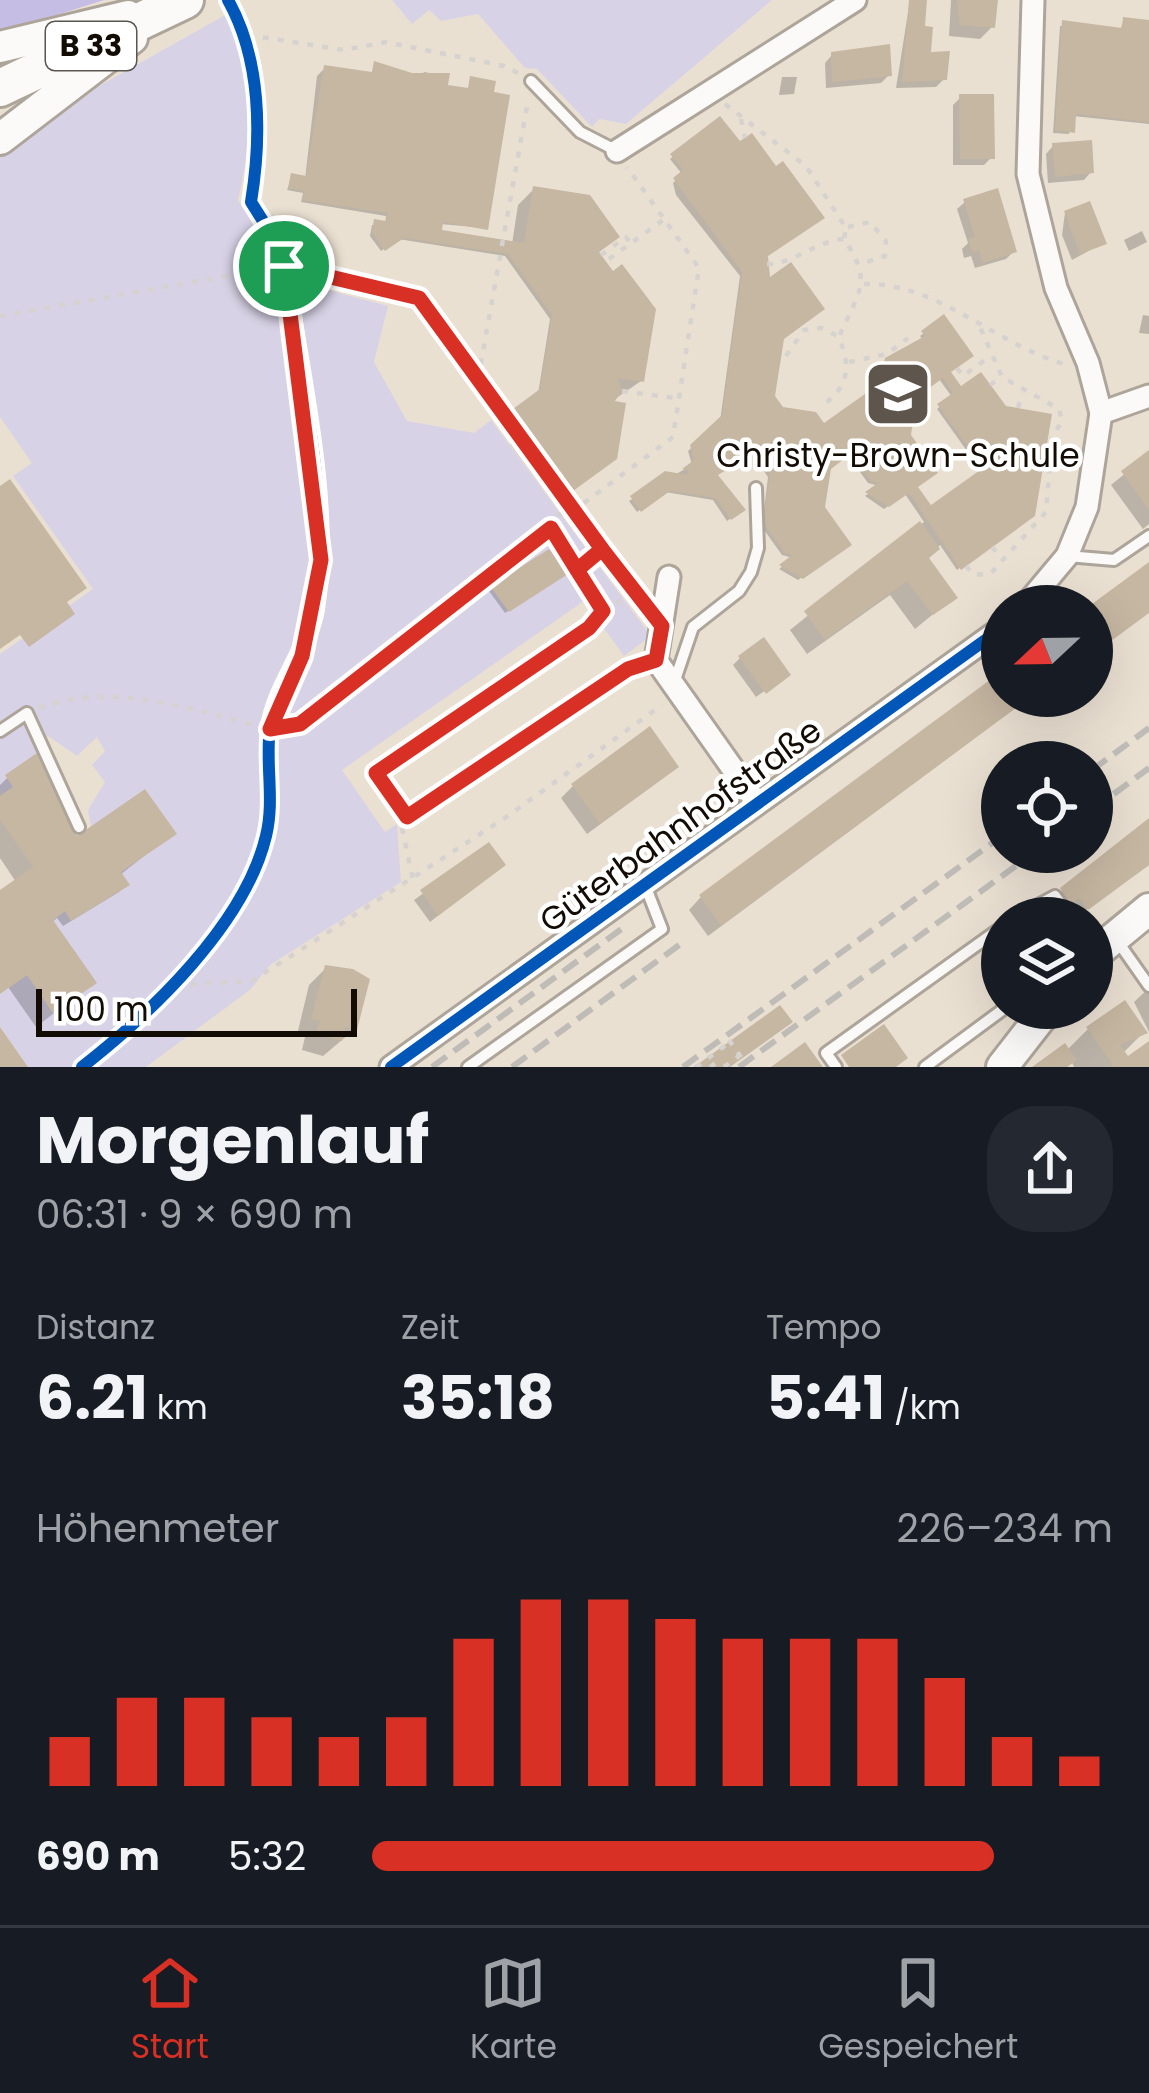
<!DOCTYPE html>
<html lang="de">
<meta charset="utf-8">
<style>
body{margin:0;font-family:Poppins,sans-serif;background:#242831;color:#f1f3f6;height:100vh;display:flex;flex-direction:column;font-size:45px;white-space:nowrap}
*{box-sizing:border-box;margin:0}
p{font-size:39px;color:#9ea1a6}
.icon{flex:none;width:66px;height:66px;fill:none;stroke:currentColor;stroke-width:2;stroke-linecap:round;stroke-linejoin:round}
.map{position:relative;height:1067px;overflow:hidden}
.panel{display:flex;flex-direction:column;background:#171b24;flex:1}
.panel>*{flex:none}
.needle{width:78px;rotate:248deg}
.controls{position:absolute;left:981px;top:585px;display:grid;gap:24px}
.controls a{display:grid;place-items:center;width:132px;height:132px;border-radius:50%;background:#171b24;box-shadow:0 12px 48px #0002;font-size:60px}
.scale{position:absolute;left:36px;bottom:30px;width:321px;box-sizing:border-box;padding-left:12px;border:6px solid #120c04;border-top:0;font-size:33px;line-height:42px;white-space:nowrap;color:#120c04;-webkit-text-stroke:9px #fff;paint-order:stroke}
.pin{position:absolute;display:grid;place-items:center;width:102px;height:102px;color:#fff;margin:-51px;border:6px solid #fff;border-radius:50%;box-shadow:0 3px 12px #0007}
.round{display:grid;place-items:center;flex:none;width:126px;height:126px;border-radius:48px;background:#242831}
.headline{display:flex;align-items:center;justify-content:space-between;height:204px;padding:0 36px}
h1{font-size:66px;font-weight:700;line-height:90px}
.stats{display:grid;grid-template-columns:repeat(3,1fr);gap:18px;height:204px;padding:12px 36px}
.stats div{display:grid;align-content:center}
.stats b{font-size:60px;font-weight:700}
.stats small{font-size:33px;font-weight:400}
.stats p{font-size:33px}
.chart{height:336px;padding:24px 36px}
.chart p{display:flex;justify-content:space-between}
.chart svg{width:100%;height:216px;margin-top:12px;stroke:#d93025;stroke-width:6}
ul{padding:0 36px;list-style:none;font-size:39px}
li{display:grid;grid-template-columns:192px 144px 1fr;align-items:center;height:90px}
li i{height:30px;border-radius:15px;background:#d93025}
.menu{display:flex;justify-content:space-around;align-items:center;height:168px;border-top:3px solid #363941;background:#171b24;font-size:33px;color:#9ea1a6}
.menu a{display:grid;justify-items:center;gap:6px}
.menu .selected{color:#d93025}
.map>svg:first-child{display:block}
.green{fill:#d8d2e6}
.forest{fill:#c6bde4}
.shadow{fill:#0003;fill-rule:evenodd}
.building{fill:#c6b7a2;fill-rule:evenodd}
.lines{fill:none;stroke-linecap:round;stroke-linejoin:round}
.lane-casing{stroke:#aea59a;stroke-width:16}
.street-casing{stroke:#aea59a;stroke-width:27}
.secondary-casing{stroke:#aea59a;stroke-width:36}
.primary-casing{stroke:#aea59a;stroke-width:42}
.path{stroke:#d6d2cf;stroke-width:4.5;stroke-dasharray:6 9;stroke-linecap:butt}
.lane{stroke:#fcfaf8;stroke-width:10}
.street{stroke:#fcfaf8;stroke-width:21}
.secondary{stroke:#fcfaf8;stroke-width:30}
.primary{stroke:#fcfaf8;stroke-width:36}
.rail{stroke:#bfbcb8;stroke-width:6;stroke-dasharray:18 9;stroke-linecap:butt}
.cycleway-casing{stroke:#fff;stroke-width:20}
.cycleway{stroke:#0057b8;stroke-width:12}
.route-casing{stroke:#fff;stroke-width:24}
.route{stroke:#d93025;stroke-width:15}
.labels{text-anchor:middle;stroke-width:9;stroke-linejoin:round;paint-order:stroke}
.shield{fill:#fff;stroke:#59554f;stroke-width:3}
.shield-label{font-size:30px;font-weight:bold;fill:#120c04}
.poi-label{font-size:33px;fill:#120c04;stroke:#fff}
.street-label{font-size:33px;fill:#120c04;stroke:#fff}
</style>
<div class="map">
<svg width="1149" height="1067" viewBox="0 0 1149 1067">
<rect width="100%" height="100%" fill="#eae0d2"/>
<g class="green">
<path d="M392,0h380l-146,124 -27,-5 -7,8 -55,-58 -12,-1 -47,-54 -37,7 -12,-11 -17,14z"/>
<path d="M227,14c28,59 26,125 11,186l37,57 3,20 110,29 -14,56 33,59 67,12 17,-13 160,216 -27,20 -40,-55 -242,169 43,62 12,-8 4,58 -131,83 -19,24 -105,78h-118l-28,-40v-33l27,-19 26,38 43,-30 -43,-63 12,-9 6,9 58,-35 -8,-13 55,-38 -31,-45 -54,38 -3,-17 17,-28 -13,-17 13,-14 -8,-14 -20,19 -29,-20 -35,51 -13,9v-142l93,-65 -80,-113 19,-13 -32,-46v-262l42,-37z"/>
</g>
<path class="forest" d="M0,0h104l-104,33z"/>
<g class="shadow">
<path d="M910,0l17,55 17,24 -8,8 -40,1z"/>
<path d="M951,0h44l-3,27 -12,12 -31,-3z"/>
<path d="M1124,20l25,3v101l-76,-8 -4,18 -16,-1 7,-107 60,4z"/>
<path d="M832,55l57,20 -8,8 -55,5 -1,-25z"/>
<path d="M375,64l45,13 4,-5 22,4 -5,11 26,4 4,-11 14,148 -45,-4 -1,8 73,12 6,-39 16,-16 82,47 -19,18 44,127 -32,22 5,54 -59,48 -45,-61 14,-14 -12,-16 26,-20 12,-75 -45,-63 -107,-17 -17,12 -11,-15 2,-11 13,-1 1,-8 -85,-14 2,-9 -16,-3 5,-13 13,2 12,-103 8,-8 46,7z"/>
<path d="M782,77h15l-3,17 -15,1z"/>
<path d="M961,97l31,60 -8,8h-31v-60z"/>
<path d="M720,120l45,136 16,83 -9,58 10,13 41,17 54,-39 6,-23 40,-25 -3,-4 23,-18 5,54 80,146 -71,52 -17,-25 -14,14 28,38 -39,32 -25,-34 -83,59 -17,-24 134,-108 -19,-28 -21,15 -19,-13 14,-10 -11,-3 -21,-29 -19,15 -6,39 23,39 -47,33 -19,-11 14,-11 -11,-3 -20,-28 6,-50 -17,-24 -36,22 27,34 -15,12 -14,-21 -48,-8 -28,20 -8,-11 63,-36 -4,-14 32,-30 20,-145 -64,-81 -3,-12 9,-9 -12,-15zM939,379l13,18 -15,12 45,63 -52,37 -16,-22 -6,-51 6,-39z"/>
<path d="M1053,146l38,26 -7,8 -36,3 -2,-29z"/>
<path d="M965,202l49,49 -8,8 -31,9 -4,-12 -7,2 -2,-9 6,-6 -11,-34z"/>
<path d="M1065,213l38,30 -31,17 -10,-25z"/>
<path d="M1142,231l5,11 -18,9 -5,-11z"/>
<path d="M1143,315l6,1v18l-10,-1z"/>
<path d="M1149,454v70l-6,5 -32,-44z"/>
<path d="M548,553l14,24 -57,36 -16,-22z"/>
<path d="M740,658l44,19 -28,20 -23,-32z"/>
<path d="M1002,674v22h30l-324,240 -19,-26 11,-12z"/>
<path d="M7,778l69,63 97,-8 -53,42 6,9 -7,8 -56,34 -6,-8 -6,5 42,60 -57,44 -28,-40 -8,6v-100l16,-11 -16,-24v-73z"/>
<path d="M663,778l-76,56 -26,-36 12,-12z"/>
<path d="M1149,822v43l-70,50 -20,-22z"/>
<path d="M489,846l5,26 -64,50 -16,-22z"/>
<path d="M326,968l29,61 -32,27 -21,-6 3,-13 -8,-2 12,-50z"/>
<path d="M1149,988v44l-15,-30z"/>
<path d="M1088,1029l56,3 -22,22 5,6 22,-15v22h-75l-7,-17z"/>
</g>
<g class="building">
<path d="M909,0h18l-2,26 8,1 -2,25 19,-1 -3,29 -45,2z"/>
<path d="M957,0h41l-3,28 -35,-3z"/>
<path d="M1123,17l26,3v102l-73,-8 -1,19 -20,-3 7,-110 60,8z"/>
<path d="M890,44l2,32 -60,6 -1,-30z"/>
<path d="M374,61l38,12h38l-2,12 20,3 2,-12 26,5 -2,11 16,3 -22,135 -45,-8 -1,8 82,13 9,-57 57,9 30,42 -21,15 14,19 9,-7 34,45 -12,73 -26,-4 4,13 -7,10 11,2 -9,56 -44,32 -60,-82 27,-20 12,-74 -44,-61 -104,-16 -19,13 -13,-19 2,-13 12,2 2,-8 -86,-13 2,-9 -16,-3 3,-15 15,3 18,-111 48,7z"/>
<path d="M959,94h35l1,65h-35z"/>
<path d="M720,116l20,25 12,-8 24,33 7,-5 42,57 -57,38 2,21 21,-15 34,47 -41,30 -9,57 8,11 33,5 8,11 55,-39 6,-26 40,-22 -4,-5 23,-17 30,42 -23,16 10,14 20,-14 25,34 46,8 -17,102 -74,54 -52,-77 -20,14 -24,-15 13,-9 -7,-2 -25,-35 2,10 -17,13 -6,38 27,38 -49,34 -24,-14 13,-10 -7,-2 -22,-30 7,-50 -15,-21 -37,23 28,35 -15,10 -15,-22 -46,-7 -29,21 -11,-16 35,-25 22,4 1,-5 -6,-1 12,-9 -4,-15 32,-30 20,-143 -69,-94 10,-8 -13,-16zM943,378l10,15 -16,11 46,64 -52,37 -13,-18 20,-14 -27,-38 6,-38z"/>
<path d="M1092,140l2,33 -39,4 -3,-34z"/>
<path d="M998,188l19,64 -35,11 -3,-13 -7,2 -4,-13 7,-2 -12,-38z"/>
<path d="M1090,201l17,43 -27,10 -16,-43z"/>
<path d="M1149,450v60l-28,-39z"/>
<path d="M10,479l77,109 -20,14 8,12 -46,33 -9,-12 -20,14v-163z"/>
<path d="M920,521l20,28 -11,9 29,40 -25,17 -26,-34 -82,59 -21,-29z"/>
<path d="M549,549l19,25 -59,38 -19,-26z"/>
<path d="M1149,562v51l-57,42v-51z"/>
<path d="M764,637l27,38 -25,19 -28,-38z"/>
<path d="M1002,671v25h30l-311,230 -22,-31z"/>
<path d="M650,726l29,41 -79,57 -29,-40z"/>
<path d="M37,753l40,83 68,-47 32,45 -56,38 9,13 -59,36 -6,-10 -12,9 44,63 -44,30 -26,-38 -27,19v-104l33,-23 -33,-48v-23l13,-9 -8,-12z"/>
<path d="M1149,818v47l-61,45 -9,-12 -8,6 -11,-16z"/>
<path d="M489,842l17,23 -68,51 -18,-26z"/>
<path d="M325,965l28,4 17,10 -13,51 -12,-3 -3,14 -26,-7 4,-13 -9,-2z"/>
<path d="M1125,1000l23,33 -28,12 8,11 21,-15v26h-35l-28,-40z"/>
<path d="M780,1005l13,17 -63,45h-36z"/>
<path d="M884,1024l24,34 -12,9h-47l-8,-12z"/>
<path d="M0,1027l28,40h-28z"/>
<path d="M805,1042l18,25h-52z"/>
<path d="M1065,1043l12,17 -10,7h-35z"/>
</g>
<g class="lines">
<defs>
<g id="lane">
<path d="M531,81l49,51 37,19"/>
<path d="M1067,556l47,4 35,-24"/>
<path d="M589,628l-212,145 30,44 221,-148 28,-9"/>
<path d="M674,683l19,-56 46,-36 12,-19 7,-24 -2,-60"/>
<path d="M0,731l27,-18 52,114"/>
<path d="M1014,918l41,-22 16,22"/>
<path d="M1116,939l33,47"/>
<path d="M468,1067l194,-138 -17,-44"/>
<path d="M836,1067l-10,-14 176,-126"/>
<path d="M925,1067l80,-59"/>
</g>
<g id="street">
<path d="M617,151l238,-151"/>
<path d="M1101,413l48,-17"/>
<path d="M669,577l-13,83 101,143"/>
<path d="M1025,606l42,-50 20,-49 14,-94 -13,-50 -32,-75 -28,-114 5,-174"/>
<path d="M391,1067l611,-439"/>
</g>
<g id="secondary">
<path d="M0,47l128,-31"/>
<path d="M0,139l132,-101"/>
<path d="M1092,956l57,-47"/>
<path d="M1002,1067l46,-59"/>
</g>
<path id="primary" d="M0,88l185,-88"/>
</defs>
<use href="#lane" class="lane-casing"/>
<use href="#street" class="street-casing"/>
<use href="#secondary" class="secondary-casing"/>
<use href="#primary" class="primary-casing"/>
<g class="path">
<path d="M248,35l96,15 42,-8 118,24 14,7"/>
<path d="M725,104l81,62 40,62 -2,11c30,44 14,53 -5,98 12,31 10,49 -17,69"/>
<path d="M741,119l4,19"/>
<path d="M848,227l22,-5 16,19 -1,15 -24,8"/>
<path d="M601,255l25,-18 3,4"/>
<path d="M609,259l54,-39"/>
<path d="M767,264c25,1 48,-23 77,-25"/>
<path d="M864,284c75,-1 129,59 200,80"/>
<path d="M0,316l284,-50 135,32 223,303"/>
<path d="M786,356l18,-26 18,-2 17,9"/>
<path d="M849,362l38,-8 21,-16"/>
<path d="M957,368l6,8 26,-19"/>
<path d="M478,379l50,-278"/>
<path d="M990,385l12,-8"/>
<path d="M622,391l53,7"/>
<path d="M1018,408l4,-15"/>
<path d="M551,528l52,83 -3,4"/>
<path d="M992,547l12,13"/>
<path d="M966,566l8,9 17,-2 55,-61 6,-75 10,-16 -3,-12 -57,-32 -22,-50"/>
<path d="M579,568l23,-19"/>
<path d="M603,611l31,-18"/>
<path d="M39,708c57,-22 121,-7 178,7 30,7 54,19 83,8l251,-195 2,-12 20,-5 100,-74 26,-169 -72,-101"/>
<path d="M402,828l11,52"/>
<path d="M176,985l76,-4 250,-161 160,-115"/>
<path d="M729,1040l14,20"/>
<path d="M82,1067c69,-54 163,-143 184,-231 9,-36 -1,-73 4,-109 6,-41 38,-76 45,-118 17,-106 -16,-237 -31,-343l-4,-18 -29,-46c11,-67 10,-143 -23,-202"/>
<path d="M696,1067l34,-25"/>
<path d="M710,1067l6,-4"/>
<path d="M724,1067l15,-11"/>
</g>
<use href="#lane" class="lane"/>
<use href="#street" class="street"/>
<use href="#secondary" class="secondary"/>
<use href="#primary" class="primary"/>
<g class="rail">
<path d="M1092,770l57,-42"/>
<path d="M1092,810l57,-42"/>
<path d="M432,1067l195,-142"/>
<path d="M512,1067l174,-127"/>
<path d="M683,1067l319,-231"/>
<path d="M739,1067l296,-215"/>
</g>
<defs>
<g id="cycleway">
<path d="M82,1067c69,-54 163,-143 184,-231 9,-36 -1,-73 4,-109 6,-41 38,-76 45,-118 17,-106 -16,-237 -31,-343l-4,-18 -29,-46c11,-67 10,-143 -23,-202"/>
<path d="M391,1067l611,-439"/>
</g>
</defs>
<use href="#cycleway" class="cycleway-casing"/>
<use href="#cycleway" class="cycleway"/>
</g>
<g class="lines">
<defs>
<path id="route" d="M284,266l135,32 183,251 -25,21 26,41 -14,17 -213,145 31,44 221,-148 28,-9 6,-34 -60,-77 -25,21 -26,-42 -251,196 -30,5 32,-73 19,-96 -37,-294"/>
</defs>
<use href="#route" class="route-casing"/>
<use href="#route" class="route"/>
</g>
<defs>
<symbol id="school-square" viewBox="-11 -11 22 22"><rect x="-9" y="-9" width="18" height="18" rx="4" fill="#5e564c" stroke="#fff"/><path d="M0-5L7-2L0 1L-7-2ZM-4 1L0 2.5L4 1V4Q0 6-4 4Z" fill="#fff"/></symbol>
</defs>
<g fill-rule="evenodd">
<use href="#school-square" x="860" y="356" width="76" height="76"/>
</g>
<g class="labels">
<rect class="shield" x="46" y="22" width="90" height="48" rx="9"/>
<g class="shield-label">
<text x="91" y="56">B 33</text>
</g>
<g class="poi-label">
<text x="898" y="467">Christy-Brown-Schule</text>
</g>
<g class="street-label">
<text transform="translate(680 825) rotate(-36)" y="12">Güterbahnhofstraße</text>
</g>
</g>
</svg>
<div class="controls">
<a><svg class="needle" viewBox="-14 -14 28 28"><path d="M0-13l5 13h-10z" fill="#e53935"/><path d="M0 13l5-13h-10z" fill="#9ea1a6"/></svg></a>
<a><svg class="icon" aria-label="locate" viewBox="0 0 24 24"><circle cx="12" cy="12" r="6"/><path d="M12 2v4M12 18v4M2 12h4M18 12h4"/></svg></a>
<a><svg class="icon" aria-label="layers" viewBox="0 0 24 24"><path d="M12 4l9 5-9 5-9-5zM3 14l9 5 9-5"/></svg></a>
</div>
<div class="scale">100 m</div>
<div class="pin" style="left:284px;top:266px;background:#1e9e55"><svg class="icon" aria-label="arrive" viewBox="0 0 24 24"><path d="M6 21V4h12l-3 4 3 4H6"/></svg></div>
</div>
<section class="panel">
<div class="headline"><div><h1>Morgenlauf</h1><p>06:31 · 9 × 690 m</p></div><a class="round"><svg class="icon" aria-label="share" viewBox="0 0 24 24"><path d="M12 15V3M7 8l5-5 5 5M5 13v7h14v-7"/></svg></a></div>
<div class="stats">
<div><p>Distanz</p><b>6.21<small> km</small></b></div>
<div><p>Zeit</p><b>35:18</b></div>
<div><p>Tempo</p><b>5:41<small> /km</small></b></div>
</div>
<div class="chart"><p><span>Höhenmeter</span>226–234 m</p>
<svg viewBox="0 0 160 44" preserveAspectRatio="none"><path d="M5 44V34M15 44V26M25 44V26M35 44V30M45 44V34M55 44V30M65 44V14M75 44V6M85 44V6M95 44V10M105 44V14M115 44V14M125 44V14M135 44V22M145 44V34M155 44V38"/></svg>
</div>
<ul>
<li><b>690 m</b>5:32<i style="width:84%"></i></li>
</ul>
</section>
<nav class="menu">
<a class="selected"><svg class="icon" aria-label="home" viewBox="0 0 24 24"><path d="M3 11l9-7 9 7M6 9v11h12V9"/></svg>Start</a>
<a><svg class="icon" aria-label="map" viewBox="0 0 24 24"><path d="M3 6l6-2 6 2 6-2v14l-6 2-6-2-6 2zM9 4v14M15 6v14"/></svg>Karte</a>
<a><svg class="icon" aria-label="saved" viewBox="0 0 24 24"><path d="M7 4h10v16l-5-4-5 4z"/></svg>Gespeichert</a>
</nav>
